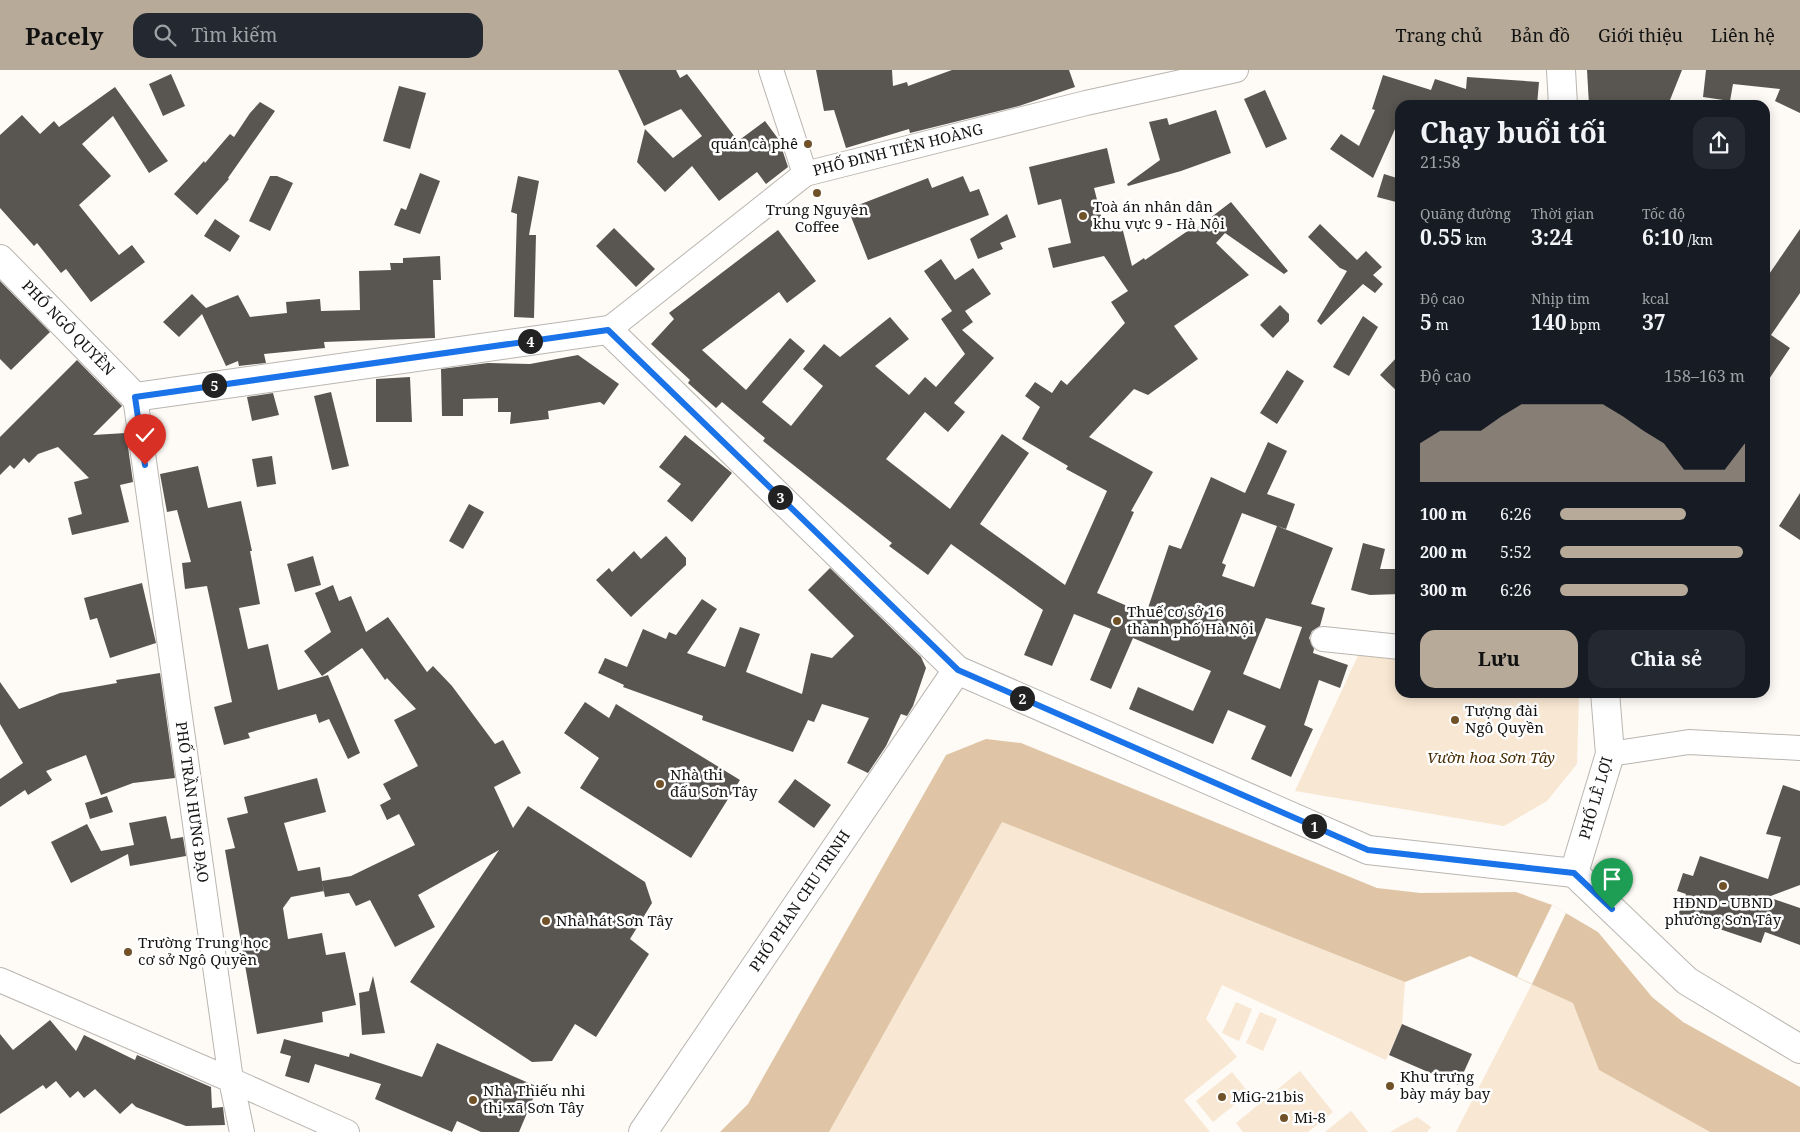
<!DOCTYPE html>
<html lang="vi">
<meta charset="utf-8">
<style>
body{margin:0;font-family:"Noto Serif",serif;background:#242831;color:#f1f3f6;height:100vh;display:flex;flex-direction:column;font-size:19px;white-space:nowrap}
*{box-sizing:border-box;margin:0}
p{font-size:16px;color:#9ea1a6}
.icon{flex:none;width:28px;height:28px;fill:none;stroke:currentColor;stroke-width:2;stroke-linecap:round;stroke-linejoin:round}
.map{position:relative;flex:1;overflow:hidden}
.side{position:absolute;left:1395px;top:30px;width:375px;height:598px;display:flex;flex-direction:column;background:#171b24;border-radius:15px;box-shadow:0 2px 12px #0003}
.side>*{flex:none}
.pin{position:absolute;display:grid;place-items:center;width:42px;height:42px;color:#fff;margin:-51px -21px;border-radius:50% 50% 50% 0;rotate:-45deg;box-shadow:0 0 5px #0007}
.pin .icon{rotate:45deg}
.km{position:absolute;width:25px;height:25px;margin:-12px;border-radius:50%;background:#222;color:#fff;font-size:14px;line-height:25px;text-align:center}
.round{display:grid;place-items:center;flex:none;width:52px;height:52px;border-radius:15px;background:#242831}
.summary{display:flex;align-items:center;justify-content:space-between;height:85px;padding:0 25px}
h1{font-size:28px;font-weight:700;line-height:38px}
.figures{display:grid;grid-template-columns:repeat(3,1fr);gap:8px;height:85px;padding:5px 25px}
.figures div{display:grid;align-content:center}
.figures b{font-size:21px;font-weight:700}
.figures small{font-size:14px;font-weight:400}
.figures p{font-size:14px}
.chart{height:140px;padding:10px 25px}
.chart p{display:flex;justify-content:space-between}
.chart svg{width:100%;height:90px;margin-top:5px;fill:#b7aa99;opacity:.7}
.cta{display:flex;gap:10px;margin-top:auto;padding:10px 25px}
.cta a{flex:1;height:58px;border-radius:15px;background:#b7aa99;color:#111;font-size:20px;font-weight:700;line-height:58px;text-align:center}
.cta a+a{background:#242831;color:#f1f3f6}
ul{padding:0 25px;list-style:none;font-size:16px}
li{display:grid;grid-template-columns:80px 60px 1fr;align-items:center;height:38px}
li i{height:12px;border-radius:6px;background:#b7aa99}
header{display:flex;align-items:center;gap:30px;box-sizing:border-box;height:70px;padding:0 25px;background:#b7aa99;color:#111}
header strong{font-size:24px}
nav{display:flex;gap:28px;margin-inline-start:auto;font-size:18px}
.search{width:350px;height:45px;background:#242831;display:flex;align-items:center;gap:12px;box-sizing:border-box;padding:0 18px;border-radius:15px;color:#9ea1a6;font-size:19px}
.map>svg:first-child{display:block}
.green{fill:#f8e7d2}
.water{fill:#dfc5a5}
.pier{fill:#fefaf5}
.building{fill:#595652;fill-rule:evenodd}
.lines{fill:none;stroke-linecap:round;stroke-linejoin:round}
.street-casing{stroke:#b9b6b1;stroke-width:26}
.secondary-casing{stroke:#b9b6b1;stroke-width:30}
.street{stroke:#fff;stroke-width:24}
.secondary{stroke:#fff;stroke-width:28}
.route-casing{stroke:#fff;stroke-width:10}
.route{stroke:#1a73e8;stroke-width:6}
.poi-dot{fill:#715127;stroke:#fff;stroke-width:2}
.labels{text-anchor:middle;stroke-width:5;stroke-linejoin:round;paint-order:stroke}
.poi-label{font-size:15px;fill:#151412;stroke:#fff;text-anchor:start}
.street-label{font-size:15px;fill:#151412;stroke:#fff}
.park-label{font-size:15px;font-style:italic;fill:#482d03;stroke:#fff}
</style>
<header>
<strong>Pacely</strong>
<div class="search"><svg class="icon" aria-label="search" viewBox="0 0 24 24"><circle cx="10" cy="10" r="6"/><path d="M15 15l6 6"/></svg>Tìm kiếm</div>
<nav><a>Trang chủ</a><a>Bản đồ</a><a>Giới thiệu</a><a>Liên hệ</a></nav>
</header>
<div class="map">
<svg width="1800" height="1062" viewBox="0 0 1800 1062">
<rect width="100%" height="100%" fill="#fefaf5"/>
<g class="green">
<path d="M1362,577l38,6v39l179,1 -2,71 -30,37 -43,25 -209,-35z"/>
<path d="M1002,752l403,160 -3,42 -16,36 -164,-75 -16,34 31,38 -53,43 26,32h-381z"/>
<path d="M1532,914l42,19 25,67 111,62h-254z"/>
<path d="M1236,932l16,7 -13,32 -17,-8z"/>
<path d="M1260,942l17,7 -14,32 -17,-8z"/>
<path d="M1300,1001l33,41 -25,20h-65l-7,-9z"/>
<path d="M1232,1002l17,21 -36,29 -17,-21z"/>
<path d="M1351,1041l17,21h-43z"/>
<path d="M1417,1047l14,10 -4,5h-37z"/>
</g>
<path class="water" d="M986,669l35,4 356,145 43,5 96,-1 36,13 46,27 54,65 31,25 117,65v45h-90l-111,-62 -26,-67 -103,-47 -65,26 -403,-160 -173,310h-109l28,-28 198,-349z"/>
<path class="pier" d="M1552,835l14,8 -34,71 -15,-7z"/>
<g class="building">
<path d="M618,0h58l4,8 7,-4 51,67 27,-20 14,19 9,27 -22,17 -9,-12 -38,29 -27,-35 -27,26 -28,-30 8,-33 28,29 29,-22 -21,-27 -37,17z"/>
<path d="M816,0h76l1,16 14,-4 1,4 44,-16h117l6,17 -56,19 -109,27 -1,-4 -63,19 -12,-38 -10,1z"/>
<path d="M1587,0h95l-14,35h-79z"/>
<path d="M1706,0h94v43l-25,-12 5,-12 -47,-5 -3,17 -27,-4z"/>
<path d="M171,4l14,32 -22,10 -14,-32z"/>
<path d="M1383,5l48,15 4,-11 31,10 1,-12 72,5 -2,23h-137v13l-27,60 -43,-29 11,-15 18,12 16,-36 -3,-1z"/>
<path d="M399,16l27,7 -16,56 -27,-8z"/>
<path d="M115,17l53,74 -19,12 -36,-57 -31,28 29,32 -32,29 40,50 13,-10 13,17 -54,40 -25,-33 -5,4 -24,-30 -3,3 -34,-38v-73l22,-20 18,19 14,-13 5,6z"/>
<path d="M1265,20l22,49 -21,9 -22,-49z"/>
<path d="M260,32l15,9 -47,67 1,1 -32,36 -23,-21 30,-33 1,2 25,-29 4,3 16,-24z"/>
<path d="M1216,40l15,43 -50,18 -53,15 -1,-2 33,-24 -11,-38 18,-4 2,7z"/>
<path d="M1107,78l8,35 -21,5 11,43 17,-4 10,39 12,-8 1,2 50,-34 2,2 34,-26 57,69 -4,3 -59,-41 -9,10 33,32 -75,51 24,33 -50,36 -14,-6 -45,48 64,35 -22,39 3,1 -37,81 49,21 23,-69 12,4 30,-72 34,16 23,-51 19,9 -20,43 28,10 -9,25 -9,-3 56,22 -22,56 14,4 -5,18 -8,5 -3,7 5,11 -1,4 35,12 -8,23 -21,-8 -15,45 9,4 -22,48 -40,-18 15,-33 -38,-16 -15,34 -84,-35 9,-22 55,24 18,-40 -78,-33 -22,51 -21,-9 21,-51 -37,-15 -22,52 -28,-11 19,-45 -92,-66 -23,31 -39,-29 3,-3 -129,-102 2,-3 -43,-36 -6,6 -28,-25 2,-3 -39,-36 23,-25 -5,-6 109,-83 38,51 -29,22 -8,-11 -77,58 44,40 44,-52 15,13 -43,51 29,24 32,-40 -20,-17 21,-25 16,13 50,-40 19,22 -34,27 34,29 16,-18 11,10 29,-33 -24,-35 11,-8 -28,-40 17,-12 14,21 18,-12 18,26 -26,17 8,11 -11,8 32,28 -40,45 11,9 -17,20 -23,-20 -39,47 64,50 52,-75 27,19 -49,71 85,61 42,-94 -41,-22 2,-3 -46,-27 18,-32 -15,-11 10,-14 17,11 9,-13 6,5 58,-62 -14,-21 17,-11 -24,-35 -51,12 -5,-20 23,-5 -10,-44 -23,6 -9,-38zM1242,443l35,13 -23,61 -32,-11 4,-11 -4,-2zM1266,548l36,9 -22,62 -37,-15z"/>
<path d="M420,103l20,8 -20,53 -26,-9 7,-17 5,2z"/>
<path d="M1384,104l16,5v24l-23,-6z"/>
<path d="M270,106h7l16,7 -23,48 -21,-10z"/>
<path d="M518,106l21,5 -10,54h7l-2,83 -20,-1 3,-103 -6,-2z"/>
<path d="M963,106l7,16 9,-3 10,26 -121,45 -20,-51 80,-31 4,10z"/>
<path d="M1007,144l9,23 -16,6 3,6 -25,10 -8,-20z"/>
<path d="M215,149l25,17 -10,16 -26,-16z"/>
<path d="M1320,154l37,36 9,-9 16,16 -9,8 10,9 -8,9 -12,-9 -42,41 -4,-4 30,-50 -7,-3 -32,-31z"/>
<path d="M614,158l41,41 -19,18 -40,-41z"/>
<path d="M1800,159v64l-29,42 19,13 -25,37v-105z"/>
<path d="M440,186l1,24h-8l2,58 -111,4 1,6 -61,6 2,9 -27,3 -1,-5 -12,5 -24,-52 -23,23 -16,-15 29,-28 14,14 32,-13 12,22 37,-4 -1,-11 34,-3 1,12 39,-1 -1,-39 32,-1 -1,-7h13v-5z"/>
<path d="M0,211l50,51 -39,38 -11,-11z"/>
<path d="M1280,235l9,9v7l-16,17 -13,-13z"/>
<path d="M1363,246l15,11 -29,49 -16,-9z"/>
<path d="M1400,284v40l-20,-19z"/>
<path d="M578,285l41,29 -15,21 -4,-3 -52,9 1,8 -39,5 1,-12h-13v-14l-35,1v17h-21l-1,-47 47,-6 42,1z"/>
<path d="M77,290l45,46 -29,29 33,-2 7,49 -13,3 9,37 -57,13 -4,-17 14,-4 -8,-32 15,-4 -31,-31 -20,7 -9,9 -5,-5 -10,11 -4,-4 -10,10v-38z"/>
<path d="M1287,300l17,11 -27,43 -17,-11z"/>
<path d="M410,307l2,45h-36v-43z"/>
<path d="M331,322l18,74 -17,4 -18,-74z"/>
<path d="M273,323l6,22 -27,6 -5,-24z"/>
<path d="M685,365l47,38 -40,49 -25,-21 14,-17 -22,-17z"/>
<path d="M272,386l4,28 -19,3 -5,-28z"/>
<path d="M198,396l10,42 33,-7 11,50h-2l10,53 -21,4 9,41 20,-5 10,46 50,-15 32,78 -12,6 -19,-40 -10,4 -3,-9 -68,19 2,5 -26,7 -10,-38 18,-5 -25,-116 -22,3 -3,-26 9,-1 -14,-52 -10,2 -7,-38z"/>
<path d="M1800,423v47l-21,-14z"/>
<path d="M469,434l15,8 -21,37 -14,-8z"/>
<path d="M666,466l20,22v7l-55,52 -35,-37 13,-12 3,4 22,-21 7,8z"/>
<path d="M1363,473l22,6 -5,20h20v25l-30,1 -19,-5z"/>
<path d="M313,486l8,29 -26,7 -8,-28z"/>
<path d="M830,498l91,89 5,11 -13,38 -6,10 -6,-2 -15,32 -18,27 -21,-10 22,-45 -47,-14 -8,18 -6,-2 -15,32 -91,-32 1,-4 -80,-29 1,-2 -26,-12 7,-15 22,9 16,-38 23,10 3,-7 7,3 26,-36 15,10 -30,44 38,14 15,-40 9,3 11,4 -14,38 56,22 9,-41 21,5 22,-22 -46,-46z"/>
<path d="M142,513l14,60 -46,15 -13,-40 -7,2 -6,-22z"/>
<path d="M333,515l6,16 12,-5 15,36 22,-15 39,55 6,-6 19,20 43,58 8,-4 18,33 -27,14 19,41 15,-22 117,76 7,21 -22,36 19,15 -53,83 -21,-13 -23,37 -20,1 -122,-80 89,-132 -81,45 17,32 -40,20 -25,-47 -14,6 -7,-13 -24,4 -3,-15 2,9 -33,6 -8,11 5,31 34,-6 4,22 19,-3 11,53 -34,7 1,10 -66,12 -32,-184 10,-2 -8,-30 21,-5 -4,-16 73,-19 9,34 -42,11 14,48 22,-4 2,14 29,-5 64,-31 -16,-31 -12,6 -7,-15 11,-6 -8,-15 35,-18 -24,-46 22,-11 -29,-31 -2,2 -23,-32 -40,28 -18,-25 27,-19 -16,-39z"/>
<path d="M160,603l15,105 -42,5 -32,12 -15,-40 -40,16 6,9 -24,15 -3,-5 -25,17v-28l23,-16 -23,-39v-42l19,27 41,-16 57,-10 -1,-3z"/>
<path d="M585,632l24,16 7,-14 124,76 -49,78 -111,-70 19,-30 -35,-25z"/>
<path d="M795,709l36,26 -17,23 -36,-26z"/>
<path d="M1783,715l17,6v94l-32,12 32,11v37l-35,-13 -4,11 -83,-28 8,-21 -9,-3 6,-18 10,3 7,-20 68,23 13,-42 -15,-3z"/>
<path d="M107,726l6,16 -23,7 -5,-16z"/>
<path d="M166,746l5,23 12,-2 3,19 -56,10 -2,-12 -57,29 -20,-41 36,-18 14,27 33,-6 -5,-22z"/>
<path d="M373,906l12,57 -23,2 -3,-42 10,-2z"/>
<path d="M50,950l26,31 8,-16 51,25 2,-5 74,32 1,21 11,-1 2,18 -39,1 -50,-19 -4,-4 -12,11 -25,-25 -11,9 -6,-7 -8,7 -14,-17 -10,8 -3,-4 -43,29v-80l13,16z"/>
<path d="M1402,954l70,30 -14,31 -69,-30z"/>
<path d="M284,969l65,18 1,-4 72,24 15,-34 101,44 -19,45h-38l-24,-11 -5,11 -77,-33 6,-15 -66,-20 -6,19 -24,-7 6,-20 -11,-3z"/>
</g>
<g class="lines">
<defs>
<g id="street">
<path d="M771,0l34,104"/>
<path d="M608,260l197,-156 281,-71 150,-33"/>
<path d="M135,327l96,683 116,52"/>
<path d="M1323,569l77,8"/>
<path d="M1610,684l79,-12 111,6"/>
<path d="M0,910l231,100 11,52"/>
</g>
<g id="secondary">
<path d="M1561,0l2,35"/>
<path d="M0,189l135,138 473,-67 349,340 411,180 206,23 113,108 113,68"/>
<path d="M1574,803l36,-119 -5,-62"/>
<path d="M643,1062l314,-462"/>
</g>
</defs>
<use href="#street" class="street-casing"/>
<use href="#secondary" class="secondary-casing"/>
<use href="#street" class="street"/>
<use href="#secondary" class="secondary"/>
</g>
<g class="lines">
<defs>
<path id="route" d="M145,395l-10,-68 473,-67 350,340 410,180 206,23 38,36"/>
</defs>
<use href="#route" class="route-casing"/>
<use href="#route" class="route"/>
</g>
<g class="poi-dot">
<circle cx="808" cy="74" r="5"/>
<circle cx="817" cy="123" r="5"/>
<circle cx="1083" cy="146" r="5"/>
<circle cx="1117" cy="551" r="5"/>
<circle cx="1455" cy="650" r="5"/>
<circle cx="660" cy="714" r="5"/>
<circle cx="1723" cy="816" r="5"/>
<circle cx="546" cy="851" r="5"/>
<circle cx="128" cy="882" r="5"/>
<circle cx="1390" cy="1016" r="5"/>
<circle cx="1222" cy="1027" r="5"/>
<circle cx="473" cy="1030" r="5"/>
<circle cx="1284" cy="1048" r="5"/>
</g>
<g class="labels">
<g class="poi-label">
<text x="798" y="79" text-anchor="end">quán cà phê</text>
<text x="1093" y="142">Toà án nhân dân<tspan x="1093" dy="17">khu vực 9 - Hà Nội</tspan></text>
<text x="817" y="145" text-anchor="middle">Trung Nguyên<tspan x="817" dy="17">Coffee</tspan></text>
<text x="1127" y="547">Thuế cơ sở 16<tspan x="1127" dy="17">thành phố Hà Nội</tspan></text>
<text x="1465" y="646">Tượng đài<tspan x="1465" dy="17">Ngô Quyền</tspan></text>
<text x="670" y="710">Nhà thi<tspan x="670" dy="17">đấu Sơn Tây</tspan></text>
<text x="1723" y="838" text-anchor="middle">HĐND - UBND<tspan x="1723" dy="17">phường Sơn Tây</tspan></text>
<text x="556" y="856">Nhà hát Sơn Tây</text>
<text x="138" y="878">Trường Trung học<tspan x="138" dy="17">cơ sở Ngô Quyền</tspan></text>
<text x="1400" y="1012">Khu trưng<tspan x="1400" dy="17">bày máy bay</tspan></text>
<text x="483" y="1026">Nhà Thiếu nhi<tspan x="483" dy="17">thị xã Sơn Tây</tspan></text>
<text x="1232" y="1032">MiG-21bis</text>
<text x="1294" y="1053">Mi-8</text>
</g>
<g class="street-label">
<text transform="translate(898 80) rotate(-14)" y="5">PHỐ ĐINH TIÊN HOÀNG</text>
<text transform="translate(68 258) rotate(46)" y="5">PHỐ NGÔ QUYỀN</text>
<text transform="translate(1596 728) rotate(-74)" y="5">PHỐ LÊ LỢI</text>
<text transform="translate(192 732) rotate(82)" y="5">PHỐ TRẦN HƯNG ĐẠO</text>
<text transform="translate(800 831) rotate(-56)" y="5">PHỐ PHAN CHU TRINH</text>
</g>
<g class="park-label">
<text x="1491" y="693">Vườn hoa Sơn Tây</text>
</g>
</g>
</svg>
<div class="pin" style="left:1612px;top:839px;background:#1e9e55"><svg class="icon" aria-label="arrive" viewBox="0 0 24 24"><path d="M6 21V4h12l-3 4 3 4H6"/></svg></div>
<div class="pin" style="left:145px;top:395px;background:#d93025"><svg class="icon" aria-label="check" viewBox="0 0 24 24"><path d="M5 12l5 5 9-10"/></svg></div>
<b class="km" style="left:1314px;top:756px">1</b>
<b class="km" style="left:1022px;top:628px">2</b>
<b class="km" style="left:780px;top:427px">3</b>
<b class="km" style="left:530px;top:271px">4</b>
<b class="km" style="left:214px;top:315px">5</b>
<section class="side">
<div class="summary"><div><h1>Chạy buổi tối</h1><p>21:58</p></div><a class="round"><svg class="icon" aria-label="share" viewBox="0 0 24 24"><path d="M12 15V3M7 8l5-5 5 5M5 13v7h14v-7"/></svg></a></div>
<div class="figures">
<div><p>Quãng đường</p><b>0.55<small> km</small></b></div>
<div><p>Thời gian</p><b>3:24</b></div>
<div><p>Tốc độ</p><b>6:10<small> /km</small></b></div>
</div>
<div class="figures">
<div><p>Độ cao</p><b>5<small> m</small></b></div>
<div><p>Nhịp tim</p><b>140<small> bpm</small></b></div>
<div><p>kcal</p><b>37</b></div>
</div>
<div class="chart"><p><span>Độ cao</span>158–163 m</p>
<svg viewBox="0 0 160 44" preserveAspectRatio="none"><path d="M0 44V25L10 19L20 19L30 19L40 12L50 6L60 6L70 6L80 6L90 6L100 12L110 19L120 25L130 38L140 38L150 38L160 25V44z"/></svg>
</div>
<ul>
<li><b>100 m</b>6:26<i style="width:68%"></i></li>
<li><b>200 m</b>5:52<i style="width:99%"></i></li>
<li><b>300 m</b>6:26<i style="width:69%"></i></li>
</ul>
<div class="cta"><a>Lưu</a><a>Chia sẻ</a></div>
</section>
</div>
